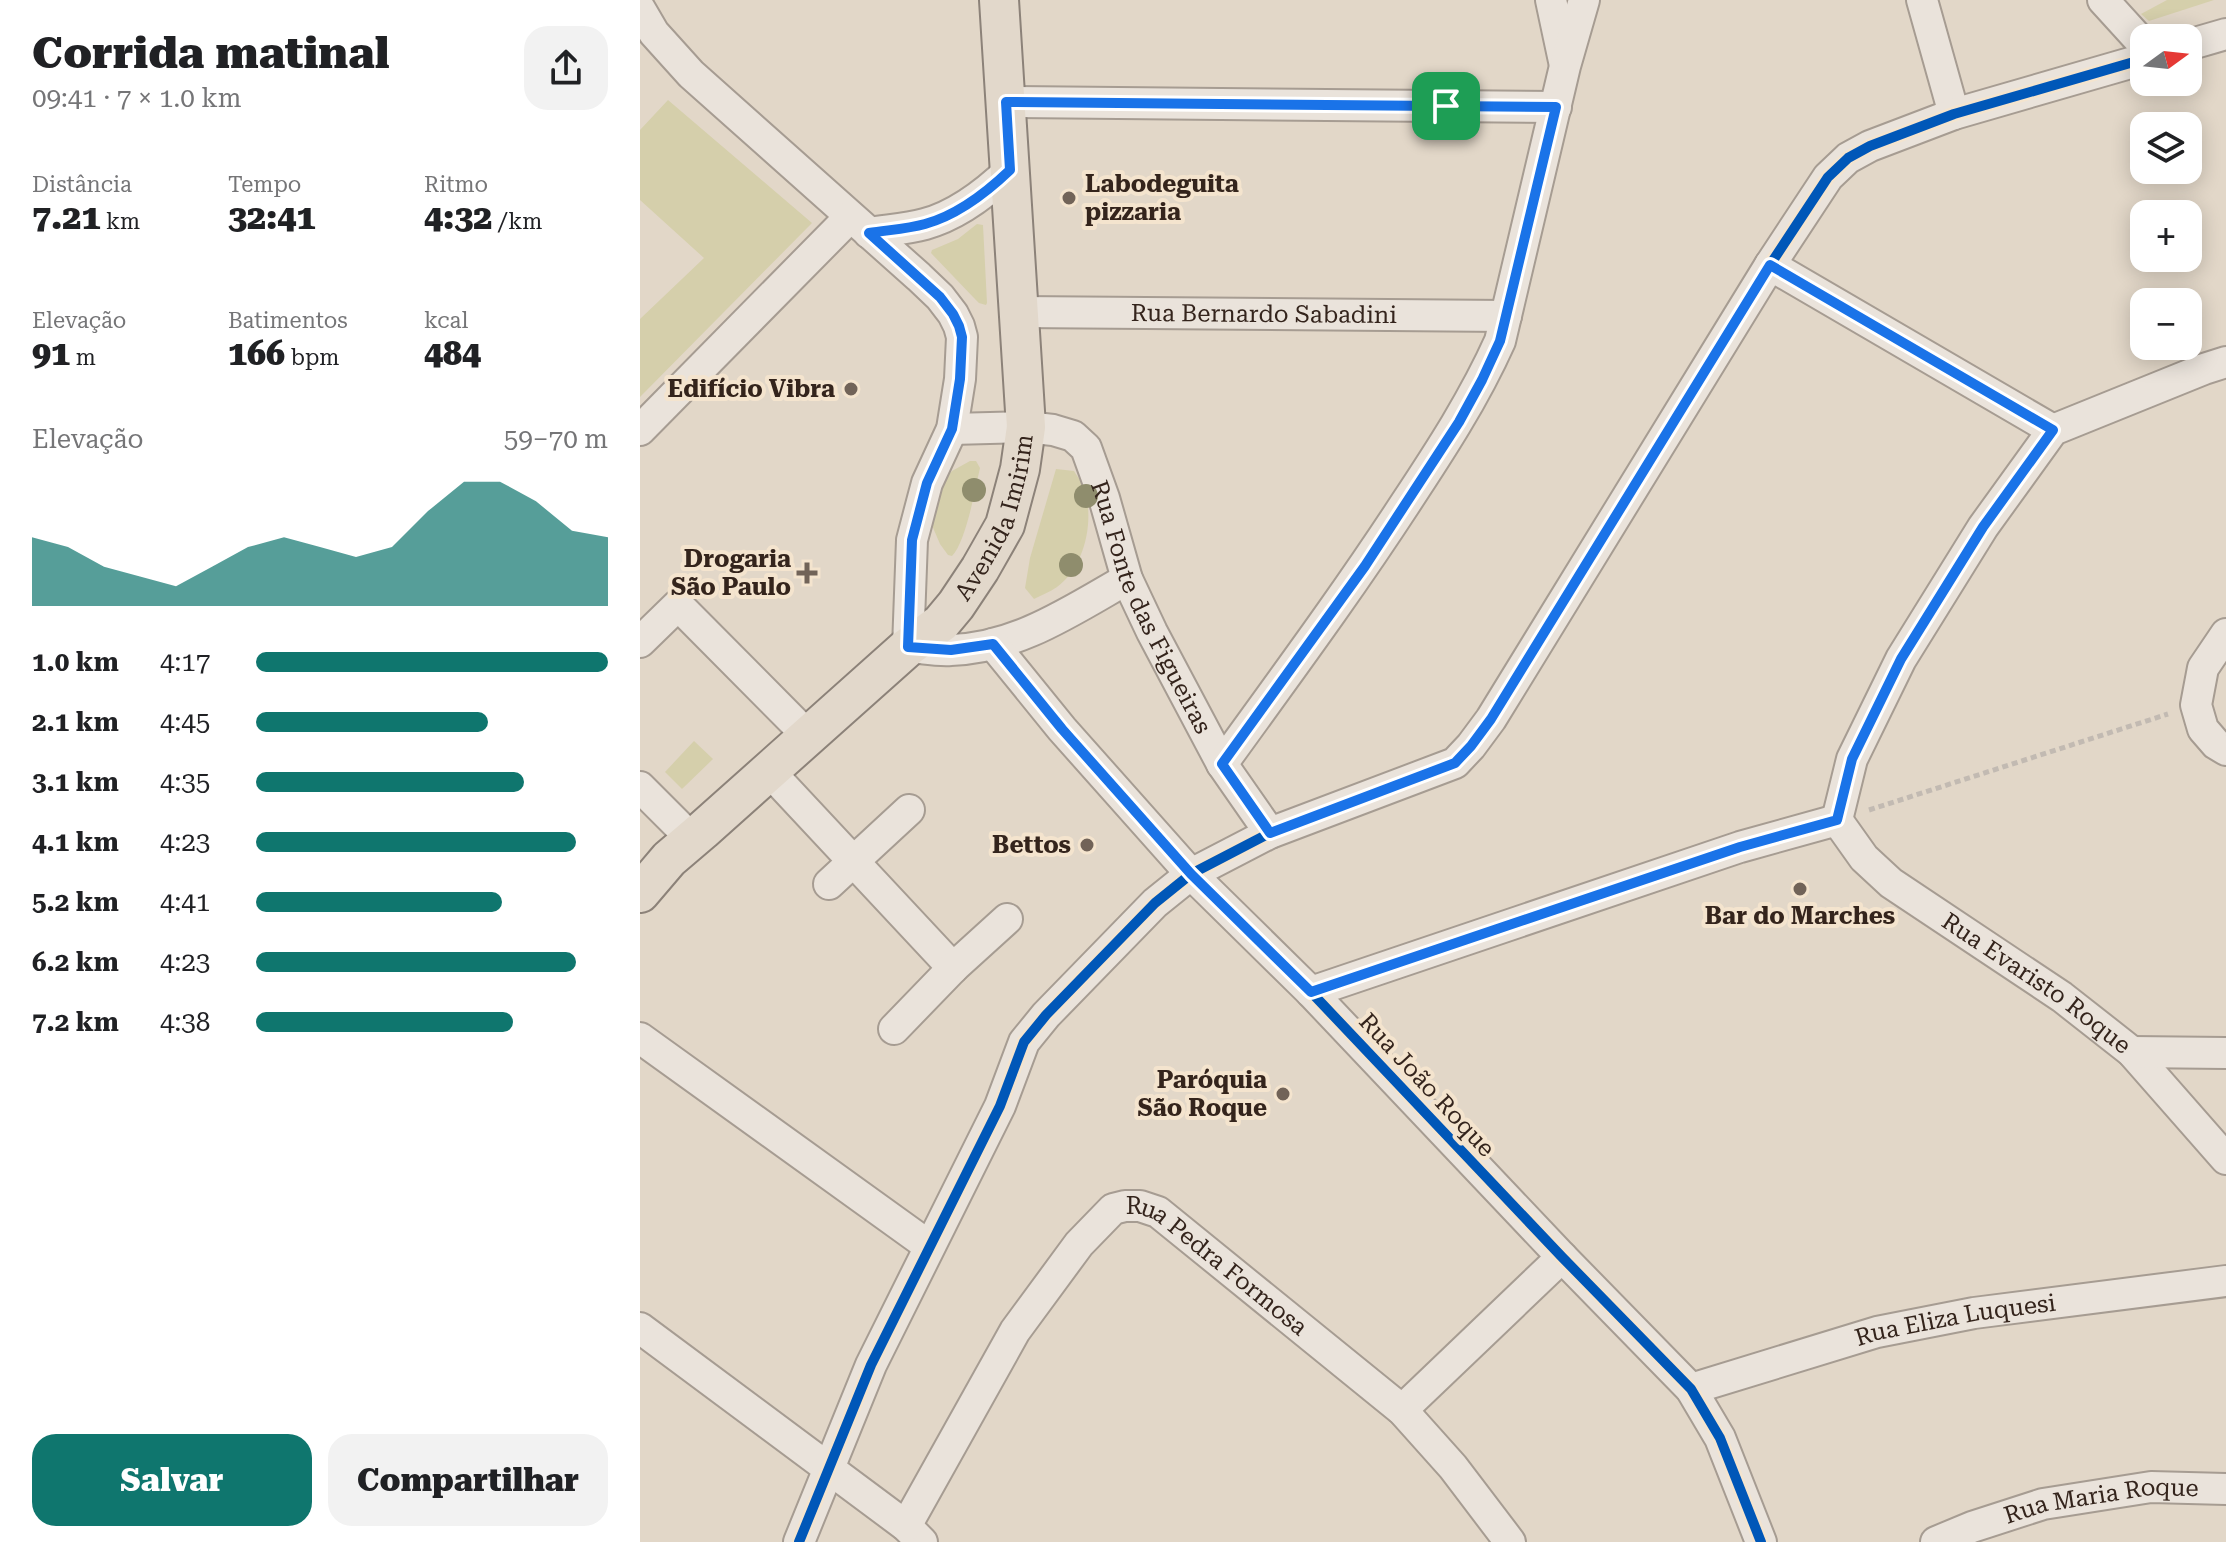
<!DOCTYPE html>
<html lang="pt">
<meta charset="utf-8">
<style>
body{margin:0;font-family:"Roboto Serif",serif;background:#f2f2f2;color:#202124;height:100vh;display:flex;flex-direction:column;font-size:30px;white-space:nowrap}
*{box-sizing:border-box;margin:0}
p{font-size:26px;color:#757577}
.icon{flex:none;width:44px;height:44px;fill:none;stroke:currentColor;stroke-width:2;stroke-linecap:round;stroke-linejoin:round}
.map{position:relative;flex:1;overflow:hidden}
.drawer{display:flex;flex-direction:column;background:#fff;width:640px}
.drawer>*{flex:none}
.needle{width:52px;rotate:75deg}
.controls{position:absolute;left:1490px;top:24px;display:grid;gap:16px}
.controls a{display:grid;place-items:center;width:72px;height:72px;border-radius:16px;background:#fff;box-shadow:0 4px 20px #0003;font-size:40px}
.pin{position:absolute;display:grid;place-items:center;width:68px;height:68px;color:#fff;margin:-34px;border-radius:16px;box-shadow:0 4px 12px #0006}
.round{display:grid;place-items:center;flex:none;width:84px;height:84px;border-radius:24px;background:#f2f2f2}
.overview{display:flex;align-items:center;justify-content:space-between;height:136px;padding:0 32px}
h1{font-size:44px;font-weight:800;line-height:60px}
.stats{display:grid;grid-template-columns:repeat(3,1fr);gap:12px;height:136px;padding:8px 32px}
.stats div{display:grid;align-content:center}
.stats b{font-size:34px;font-weight:800}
.stats small{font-size:22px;font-weight:400}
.stats p{font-size:22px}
.chart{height:224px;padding:16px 32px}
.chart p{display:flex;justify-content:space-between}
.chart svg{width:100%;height:144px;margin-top:8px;fill:#0f766e;opacity:.7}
.primary-button{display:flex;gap:16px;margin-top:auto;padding:16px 32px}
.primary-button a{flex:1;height:92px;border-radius:24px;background:#0f766e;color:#fff;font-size:32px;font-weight:800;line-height:92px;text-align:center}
.primary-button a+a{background:#f2f2f2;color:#202124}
ul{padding:0 32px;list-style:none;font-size:26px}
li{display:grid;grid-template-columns:128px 96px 1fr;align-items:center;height:60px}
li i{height:20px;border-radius:10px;background:#0f766e}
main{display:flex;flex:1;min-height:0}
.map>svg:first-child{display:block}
.green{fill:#d5cfab}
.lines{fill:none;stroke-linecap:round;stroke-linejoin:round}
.minor-casing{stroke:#a69c92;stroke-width:34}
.major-casing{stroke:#8c8279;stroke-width:42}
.path{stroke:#c2bab2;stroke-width:5;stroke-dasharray:6 4;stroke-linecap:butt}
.minor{stroke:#eae3db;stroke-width:30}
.major{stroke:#e2d8cb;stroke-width:38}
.cycleway-casing{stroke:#f4e4ce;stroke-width:15}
.cycleway{stroke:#0057b8;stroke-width:10}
.tree{fill:#8f8d6d}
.route-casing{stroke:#fff;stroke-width:16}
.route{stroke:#1a73e8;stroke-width:10}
.poi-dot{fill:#716358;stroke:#f4e4ce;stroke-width:3}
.labels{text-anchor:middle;stroke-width:8;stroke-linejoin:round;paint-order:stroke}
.poi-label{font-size:24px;font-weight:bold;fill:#34241c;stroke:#f4e4ce;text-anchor:end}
.street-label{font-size:24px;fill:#34241c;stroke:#f4e4ce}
</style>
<main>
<section class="drawer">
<div class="overview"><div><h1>Corrida matinal</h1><p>09:41 · 7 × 1.0 km</p></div><a class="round"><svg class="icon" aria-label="share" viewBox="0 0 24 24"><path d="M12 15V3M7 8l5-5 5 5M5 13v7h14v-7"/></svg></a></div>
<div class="stats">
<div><p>Distância</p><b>7.21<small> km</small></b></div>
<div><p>Tempo</p><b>32:41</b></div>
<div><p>Ritmo</p><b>4:32<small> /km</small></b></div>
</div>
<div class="stats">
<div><p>Elevação</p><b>91<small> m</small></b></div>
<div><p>Batimentos</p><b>166<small> bpm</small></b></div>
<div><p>kcal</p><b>484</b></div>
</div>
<div class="chart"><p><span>Elevação</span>59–70 m</p>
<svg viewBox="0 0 160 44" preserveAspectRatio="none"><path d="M0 44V23L10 26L20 32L30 35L40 38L50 32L60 26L70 23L80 26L90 29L100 26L110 15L120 6L130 6L140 12L150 21L160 23V44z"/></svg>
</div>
<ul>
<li><b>1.0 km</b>4:17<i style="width:100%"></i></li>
<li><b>2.1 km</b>4:45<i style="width:66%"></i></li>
<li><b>3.1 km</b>4:35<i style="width:76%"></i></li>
<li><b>4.1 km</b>4:23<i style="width:91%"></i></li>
<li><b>5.2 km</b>4:41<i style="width:70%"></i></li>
<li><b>6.2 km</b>4:23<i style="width:91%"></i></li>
<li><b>7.2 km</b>4:38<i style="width:73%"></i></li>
</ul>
<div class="primary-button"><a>Salvar</a><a>Compartilhar</a></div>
</section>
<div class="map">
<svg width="1586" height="1542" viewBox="0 0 1586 1542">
<rect width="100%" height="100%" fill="#e2d7c8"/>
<g class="green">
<path d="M1527,0h47l-65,21 -8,-7z"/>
<path d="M28,100l144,123 -172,174v-78l64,-61 -64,-58v-70z"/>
<path d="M337,224l6,1 4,78 -1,2 -7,-2 -5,-5 -43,-45 1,-3 26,-11z"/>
<path d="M330,461h6l4,7c-5,21 -14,74 -28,88l-4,-1 -8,-11 -9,-21 10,-40 11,-12z"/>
<path d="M416,469l18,2c3,5 8,11 10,16 11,34 1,79 -27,100 -7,5 -16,8 -23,12l-9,-11 5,-30z"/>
<path d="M54,741l19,18 -31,30 -17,-17z"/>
</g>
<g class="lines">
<defs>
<g id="minor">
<path d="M911,0l13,61"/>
<path d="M1282,0l32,114"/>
<path d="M1463,0l41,45"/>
<path d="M0,9l14,24 37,41 228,203 21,20 13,17 6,12 3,11 -2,42 -8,50 -25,54 -15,57 -4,107c14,1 29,4 43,3 66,-2 120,-39 176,-71"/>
<path d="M1548,45l38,-11"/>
<path d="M366,102l550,5"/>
<path d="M229,233c18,-3 38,-4 56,-9 33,-9 62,-32 85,-54"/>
<path d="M1130,265l283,165"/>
<path id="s1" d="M380,312l486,4"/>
<path id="s2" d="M312,429l74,-2 27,3 20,6 13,12 18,50 23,81 25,53 70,132 48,69"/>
<path d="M0,430l210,-213"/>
<path d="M1586,634l-23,34 -7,37 7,24 13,15 10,6"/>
<path d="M0,642l38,-37 130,131"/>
<path d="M353,644l69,85 129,145 120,118 251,265 129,132 29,49 41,104"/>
<path d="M582,764c62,-86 125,-171 183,-260 35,-53 69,-105 95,-163l65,-275 19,-66"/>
<path d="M129,771l184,197"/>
<path d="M0,787l52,52"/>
<path d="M1197,820l15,-61 49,-100 82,-132 70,-97 151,-61 22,-7"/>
<path id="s3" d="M1197,820l27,38 27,25 171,114 70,55 94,107"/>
<path d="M189,884l80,-74"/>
<path d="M671,992l429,-145 97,-27"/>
<path d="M254,1029l59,-61 54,-49"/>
<path d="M0,1038l289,208"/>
<path d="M1492,1052l94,1"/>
<path d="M0,1328l266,198 16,16"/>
<path id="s4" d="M1051,1389l186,-57 97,-19 252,-32"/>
<path d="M762,1410l160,-153"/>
<path id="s5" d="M266,1526l109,-195 64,-87 34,-35 12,-3h15l18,6 244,198 51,57 57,75"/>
<path d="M159,1542l72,-177 129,-259 24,-64 22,-27 109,-112 36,-29 79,-41 185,-70 16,-17 20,-27 279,-454 58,-88 20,-19 22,-12 84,-32 190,-55"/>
<path id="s6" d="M1296,1542l36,-15 71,-23 108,-17 75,2"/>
</g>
<g id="major">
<path id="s7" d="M0,893l29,-34 34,-29 205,-183 33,-24 15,-18 24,-36 25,-44 15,-56 6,-42 -27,-427"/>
</g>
</defs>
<use href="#minor" class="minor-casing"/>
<use href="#major" class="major-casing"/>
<path class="path" d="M1229,810l299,-96"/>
<use href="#minor" class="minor"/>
<use href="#major" class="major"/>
<defs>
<g id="cycleway">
<path d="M353,644l69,85 129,145 120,118 251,265 129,132 29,49 41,104"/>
<path d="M159,1542l72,-177 129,-259 24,-64 22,-27 109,-112 36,-29 79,-41 185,-70 16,-17 20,-27 279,-454 58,-88 20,-19 22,-12 84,-32 190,-55"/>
</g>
</defs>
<use href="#cycleway" class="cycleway-casing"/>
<use href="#cycleway" class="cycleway"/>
</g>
<g class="tree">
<circle cx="334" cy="490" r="12"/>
<circle cx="446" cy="496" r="12"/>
<circle cx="431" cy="565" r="12"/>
</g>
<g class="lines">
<defs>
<path id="route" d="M366,102l550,5 -56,234 -18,39 -23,42 -94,144 -143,198 48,69 185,-70 16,-17 20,-27 279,-454 283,165 -70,97 -82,132 -49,100 -15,61 -97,27 -429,145 -120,-118 -129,-145 -69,-85 -42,6 -43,-3 4,-107 15,-57 25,-54 8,-50 2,-42 -3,-11 -6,-12 -13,-17 -71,-64c18,-3 38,-4 56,-9 33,-9 62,-32 85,-54z"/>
</defs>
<use href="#route" class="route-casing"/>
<use href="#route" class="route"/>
</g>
<g class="poi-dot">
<circle cx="429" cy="198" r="8"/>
<circle cx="211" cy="389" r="8"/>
<path d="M163 561h8v8h8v8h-8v8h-8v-8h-8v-8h8z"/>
<circle cx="447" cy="845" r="8"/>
<circle cx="1160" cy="889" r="8"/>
<circle cx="643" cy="1094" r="8"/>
</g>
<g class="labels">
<g class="poi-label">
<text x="445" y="192" text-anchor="start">Labodeguita<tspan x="445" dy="28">pizzaria</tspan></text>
<text x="195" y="397">Edifício Vibra</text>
<text x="151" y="567">Drogaria<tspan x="151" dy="28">São Paulo</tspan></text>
<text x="431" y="853">Bettos</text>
<text x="1160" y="924" text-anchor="middle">Bar do Marches</text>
<text x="627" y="1088">Paróquia<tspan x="627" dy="28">São Roque</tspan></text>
</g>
<g class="street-label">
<text dy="8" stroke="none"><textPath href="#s1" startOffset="244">Rua Bernardo Sabadini</textPath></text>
<text dy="8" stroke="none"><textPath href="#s7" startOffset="526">Avenida Imirim</textPath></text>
<text dy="8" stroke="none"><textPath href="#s2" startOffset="312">Rua Fonte das Figueiras</textPath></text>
<text dy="8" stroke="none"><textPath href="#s3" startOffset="260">Rua Evaristo Roque</textPath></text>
<text transform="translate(787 1085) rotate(47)" y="8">Rua João Roque</text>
<text dy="8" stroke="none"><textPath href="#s5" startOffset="504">Rua Pedra Formosa</textPath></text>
<text dy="8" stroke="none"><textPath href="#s4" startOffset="274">Rua Eliza Luquesi</textPath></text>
<text dy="8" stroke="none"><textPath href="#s6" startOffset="172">Rua Maria Roque</textPath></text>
</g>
</g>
</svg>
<div class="controls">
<a><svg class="needle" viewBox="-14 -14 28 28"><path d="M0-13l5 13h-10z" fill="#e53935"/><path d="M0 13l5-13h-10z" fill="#757577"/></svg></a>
<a><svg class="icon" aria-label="layers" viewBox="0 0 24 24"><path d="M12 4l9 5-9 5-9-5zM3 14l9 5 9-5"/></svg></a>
<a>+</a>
<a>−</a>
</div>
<div class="pin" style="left:806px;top:106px;background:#1e9e55"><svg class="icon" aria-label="arrive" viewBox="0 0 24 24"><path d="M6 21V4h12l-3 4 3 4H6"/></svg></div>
</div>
</main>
